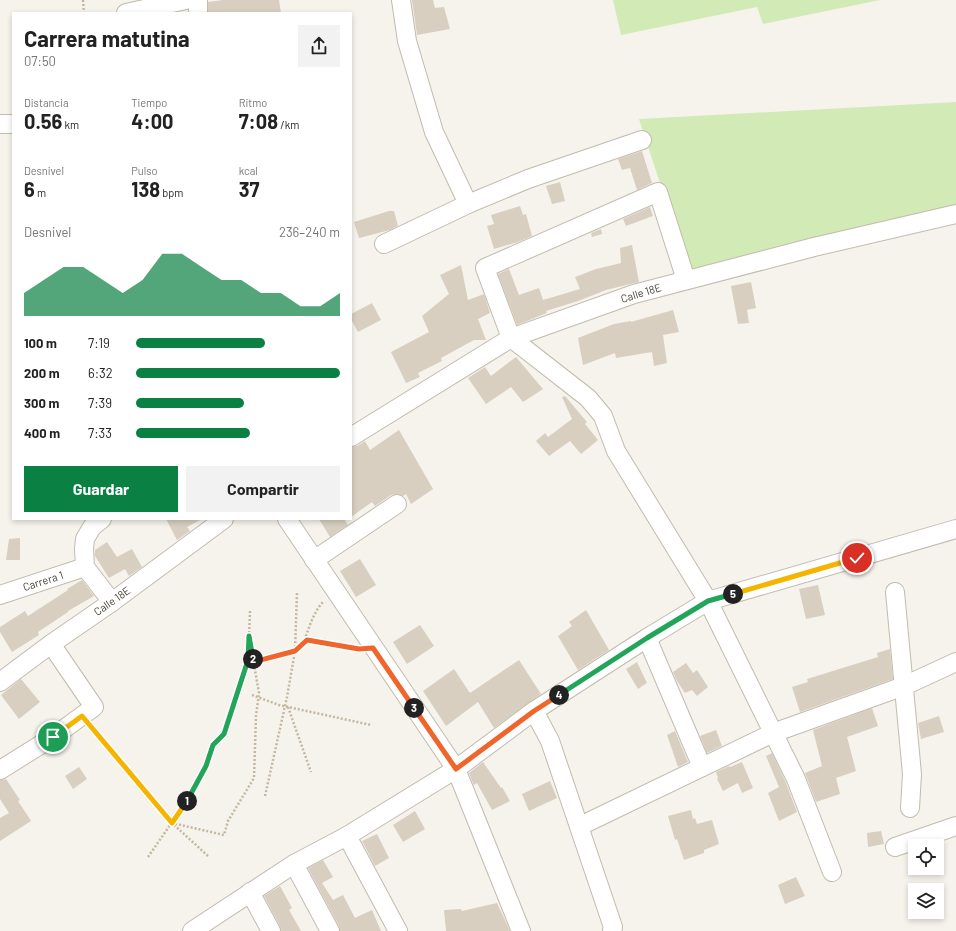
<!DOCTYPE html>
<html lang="es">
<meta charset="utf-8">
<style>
body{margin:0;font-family:Barlow,sans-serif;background:#f2f2f2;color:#222;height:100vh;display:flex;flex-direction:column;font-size:15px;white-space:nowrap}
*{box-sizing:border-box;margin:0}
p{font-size:13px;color:#767676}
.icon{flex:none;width:22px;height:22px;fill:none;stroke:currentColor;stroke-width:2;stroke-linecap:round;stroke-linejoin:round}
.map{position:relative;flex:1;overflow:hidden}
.details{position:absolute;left:12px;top:12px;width:340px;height:508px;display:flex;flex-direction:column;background:#fff;border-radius:0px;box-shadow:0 2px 6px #0003}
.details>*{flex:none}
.buttons{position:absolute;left:908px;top:839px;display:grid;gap:8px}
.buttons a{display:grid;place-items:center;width:36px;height:36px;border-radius:0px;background:#fff;box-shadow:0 2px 6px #0003;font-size:20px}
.pin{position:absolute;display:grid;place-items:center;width:34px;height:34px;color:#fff;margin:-17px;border:2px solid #fff;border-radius:50%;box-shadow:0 1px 4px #0007}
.km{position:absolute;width:20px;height:20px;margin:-10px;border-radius:50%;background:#222;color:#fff;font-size:11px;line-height:20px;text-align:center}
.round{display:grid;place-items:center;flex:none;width:42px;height:42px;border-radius:0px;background:#f2f2f2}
.summary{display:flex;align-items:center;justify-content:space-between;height:68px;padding:0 12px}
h1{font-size:22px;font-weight:700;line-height:30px}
.metrics{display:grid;grid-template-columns:repeat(3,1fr);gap:6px;height:68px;padding:4px 12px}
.metrics div{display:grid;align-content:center}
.metrics b{font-size:20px;font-weight:700}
.metrics small{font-size:11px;font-weight:400}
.metrics p{font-size:11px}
.chart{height:112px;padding:8px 12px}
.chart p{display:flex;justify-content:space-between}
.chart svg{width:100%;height:72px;margin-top:4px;fill:#0b8043;opacity:.7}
.primary-button{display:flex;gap:8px;margin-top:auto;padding:8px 12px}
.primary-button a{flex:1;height:46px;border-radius:0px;background:#0b8043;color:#fff;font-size:16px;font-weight:700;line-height:46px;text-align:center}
.primary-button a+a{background:#f2f2f2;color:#222}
ul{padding:0 12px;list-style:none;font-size:13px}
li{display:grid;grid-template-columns:64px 48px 1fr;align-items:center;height:30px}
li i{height:10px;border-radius:5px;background:#0b8043}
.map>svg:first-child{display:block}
.green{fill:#d2eab5}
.building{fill:#d8cfc1}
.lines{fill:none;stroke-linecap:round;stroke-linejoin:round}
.minor-casing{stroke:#c2bbae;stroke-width:20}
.path{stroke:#c4b79f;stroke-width:2.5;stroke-dasharray:2 2;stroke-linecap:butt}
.minor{stroke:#fff;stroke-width:18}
.split-1-casing{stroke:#fff;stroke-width:8}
.split-2-casing{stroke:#fff;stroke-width:8}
.split-3-casing{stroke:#fff;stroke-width:8}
.split-4-casing{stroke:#fff;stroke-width:8}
.split-5-casing{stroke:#fff;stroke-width:8}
.split-6-casing{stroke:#fff;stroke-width:8}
.split-1{stroke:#f5b400;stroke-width:5}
.split-2{stroke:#22a559;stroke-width:5}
.split-3{stroke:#f0652b;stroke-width:5}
.split-4{stroke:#f0652b;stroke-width:5}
.split-5{stroke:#22a559;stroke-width:5}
.split-6{stroke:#f5b400;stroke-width:5}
.labels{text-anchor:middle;stroke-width:4;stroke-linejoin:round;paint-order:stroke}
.street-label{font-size:11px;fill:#4b4439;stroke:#fff}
</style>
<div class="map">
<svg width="956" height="931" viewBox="0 0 956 931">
<rect width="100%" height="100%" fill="#f6f3ec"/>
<g class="green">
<path d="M613,0h267l-117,24 -6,-17 -136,28z"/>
<path d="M956,102v107l-266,65 -51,-155z"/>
</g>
<g class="building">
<path d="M223,0h56l2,13h-73v-11z"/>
<path d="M412,0h21l2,8 9,-1 6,22 -33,6z"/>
<path d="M642,151l10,32 -15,7 -7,-22 -8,2 -4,-11z"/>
<path d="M560,182l5,19 -13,3 -6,-18z"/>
<path d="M520,206l3,9 3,-1 6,22 -14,6 -24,7 -7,-23 7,-2 -3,-9z"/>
<path d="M650,207l3,9 -27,10 -3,-7z"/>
<path d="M389,211h5l4,15 -8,4 -31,8 -5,-16z"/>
<path d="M601,229l1,5 -10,3 -1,-4z"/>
<path d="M632,245l7,37 -33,8 -28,11 -32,10 1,2 -30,12 -19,-51 11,-5 10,26 20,-7 4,12 37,-11 -5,-12 21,-8 25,-6 -1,-15z"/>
<path d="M461,265l7,35 16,-6 6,19 -12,6 8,21h-12l-33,18 1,3 -24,12 2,4 -14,6 -15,-31 38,-20 -7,-16 27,-22 -9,-19z"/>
<path d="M751,282l5,26 -9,2 2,13 -11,1 -7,-38z"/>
<path d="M372,303l9,17 -23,12 -7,-13v-5z"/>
<path d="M673,310l6,22 -16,3 4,28 -13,3 -2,-14 -36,6 -1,-5 -32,12 -5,-27 36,-14 17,-3v1z"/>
<path d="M516,357l27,32 -20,13 -12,-15 -25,17 -18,-26 17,-11 6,9z"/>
<path d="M565,396l22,26 -2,2 13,16 -17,14 -11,-13 -21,15 -13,-15 9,-8 3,4 24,-18 -10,-22z"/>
<path d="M399,430l34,59 -22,15 -5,-10 -3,2 -6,-2 -6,1 -16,11 -3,-4 -21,15v-70l6,-1 8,-5 5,9z"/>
<path d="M166,519h36l-15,8 3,4 -13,9z"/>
<path d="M319,519h25l4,6 -18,12z"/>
<path d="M20,538v22h-14l3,-21z"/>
<path d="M107,542l10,15 15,-8 10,18 -13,9 -4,-7 -16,9 -14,-22v-6z"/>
<path d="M360,559l16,26 -20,12 -16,-26z"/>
<path d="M82,580l12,16 -26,15v1l-30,20 1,3 -27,17 -12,-20v-5l25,-16 3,5 40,-26 -1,-1z"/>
<path d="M818,585l7,30 -19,4 -7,-30z"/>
<path d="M586,610l23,40 -31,20 -20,-34 14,-10 -3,-4z"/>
<path d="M420,625l14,21 -27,18 -14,-22z"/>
<path d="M890,649l3,30 -93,33 -8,-25 16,-5 -1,-3 71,-22 -1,-4z"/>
<path d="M519,660l22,34 -47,34 -16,-26 -32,24 -23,-35 31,-22 16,24z"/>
<path d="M637,662l10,21 -9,6 -12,-20z"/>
<path d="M686,663l7,10 4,-3 11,17 -11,9 -5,-6 -7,3 -8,-12 -4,-9z"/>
<path d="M21,679l19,23 -21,17 -18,-24z"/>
<path d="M872,708l6,18 -31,11 9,34 -20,7 4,16 -24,8 -11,-29 17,-7 -9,-36z"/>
<path d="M939,716l5,16 -23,7 -3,-16z"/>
<path d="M716,730l6,16 -15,7 -7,-17z"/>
<path d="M675,731l13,31 -10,5 -11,-32z"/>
<path d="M772,753l14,30 11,29 -18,9 -11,-28 11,-6 -13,-31z"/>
<path d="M483,762l18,26 1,-1 8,14 -18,9 -15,-27 -3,2 -1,-2 -4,-10z"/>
<path d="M742,762l11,26 -11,5 -4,-10 -15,8 -6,-12 1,-1 -2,-6 13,-6 1,1z"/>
<path d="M79,767l8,12 -14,10 -8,-13z"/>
<path d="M6,779l14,21 -2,1 13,20 -31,20v-23l9,-5 -9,-14v-19z"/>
<path d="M550,781l7,17 -28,13 -7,-17z"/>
<path d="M691,810l2,9 2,-1 2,6 15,-4 7,24 -15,6v3l-20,7 -7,-21 -2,1 -7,-24z"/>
<path d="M415,811l10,18 -22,13 -10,-17z"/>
<path d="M881,831l3,13 -16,3 -1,-14z"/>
<path d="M377,834l12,24 -14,8 -13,-25z"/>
<path d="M323,860l10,17 -11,6 11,17 10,-5 12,23 17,-8 9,21h-41l-1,-5 -31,-58z"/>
<path d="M796,877l9,19 -20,8 -7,-19z"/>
<path d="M280,886l12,22 -3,2 12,21h-20l-1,-5 -16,-30z"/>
<path d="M497,903l13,28h-64l-2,-21 17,-1 1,2z"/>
</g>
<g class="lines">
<defs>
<g id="minor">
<path d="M198,0v13"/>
<path d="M401,0l6,41 27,91 34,72"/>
<path d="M126,13l60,-13"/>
<path d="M0,124h13"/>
<path d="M384,244l84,-40 60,-25 114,-39"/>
<path d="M686,280l-28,-88 -173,76 26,70 77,60 15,18 13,35 92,150 88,178 36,93"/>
<path d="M351,437l160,-99 123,-44 180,-47 142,-33"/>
<path d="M102,519l-10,8 -7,12 -1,10 1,18 27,35"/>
<path d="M287,519l169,250 65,162"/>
<path d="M314,560l83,-56"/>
<path d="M895,592l17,182 -2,34"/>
<path d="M0,595l85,-28"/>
<path d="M647,638l55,129"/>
<path d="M0,682l51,-38 61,-42 112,-83"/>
<path d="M534,711l16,30 63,186 -1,4"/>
<path d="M0,770l53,-33 41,-30 -43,-63"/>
<path d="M580,826l193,-93 131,-47 52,-24"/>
<path d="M347,836l51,95"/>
<path d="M895,847l61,-21"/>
<path d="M294,864l36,67"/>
<path d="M250,892l21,39"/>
<path d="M192,931l102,-67 53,-28 109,-67 78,-58 113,-73 61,-37 248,-72"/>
</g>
</defs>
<use href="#minor" class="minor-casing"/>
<g class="path">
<path d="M83,0l1,13"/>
<path d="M249,637l1,-26"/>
<path d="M307,640l-1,-4c4,-12 9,-26 18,-35"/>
<path d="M253,662l42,-11 12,-11 49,9"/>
<path d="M252,695l27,10 92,20"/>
<path d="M288,707l23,65"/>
<path d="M92,727l80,96"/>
<path d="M265,796l22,-99 8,-46 2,-58"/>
<path d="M208,856l-36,-33 52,12 4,-14 26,-43 2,-62 3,-23 -10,-57"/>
<path d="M148,857l38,-55 20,-36 7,-21 11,-11 24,-74 1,-18"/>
</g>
<use href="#minor" class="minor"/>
</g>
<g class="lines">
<defs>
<path id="split-1" d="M53,737l29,-21 90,107 15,-22"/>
<path id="split-2" d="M187,801l19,-35 7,-21 11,-11 24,-74 1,-24 4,23"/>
<path id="split-3" d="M253,659v3l42,-11 12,-11 52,9 14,-1 41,60"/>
<path id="split-4" d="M414,708l42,61 78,-58 25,-16"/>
<path id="split-5" d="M559,695l88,-57 61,-37 25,-7"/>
<path id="split-6" d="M733,594l124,-36"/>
</defs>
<use href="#split-1" class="split-1-casing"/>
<use href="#split-2" class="split-2-casing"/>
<use href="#split-3" class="split-3-casing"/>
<use href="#split-4" class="split-4-casing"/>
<use href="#split-5" class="split-5-casing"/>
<use href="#split-6" class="split-6-casing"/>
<use href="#split-1" class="split-1"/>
<use href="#split-2" class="split-2"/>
<use href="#split-3" class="split-3"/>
<use href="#split-4" class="split-4"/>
<use href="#split-5" class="split-5"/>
<use href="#split-6" class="split-6"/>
</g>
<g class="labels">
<g class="street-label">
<text transform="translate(641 293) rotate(-17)" y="4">Calle 18E</text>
<text transform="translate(43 581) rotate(-18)" y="4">Carrera 1</text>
<text transform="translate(112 601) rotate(-35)" y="4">Calle 18E</text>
</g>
</g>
</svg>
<div class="buttons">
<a><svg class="icon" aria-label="locate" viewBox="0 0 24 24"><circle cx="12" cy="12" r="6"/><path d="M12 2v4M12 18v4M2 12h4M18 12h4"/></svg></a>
<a><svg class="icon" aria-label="layers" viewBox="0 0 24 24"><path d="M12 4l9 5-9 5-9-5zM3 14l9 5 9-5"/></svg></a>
</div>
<div class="pin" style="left:53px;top:737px;background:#1e9e55"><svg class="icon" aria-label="arrive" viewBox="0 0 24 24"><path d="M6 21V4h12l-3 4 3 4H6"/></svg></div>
<div class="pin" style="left:857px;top:558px;background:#d93025"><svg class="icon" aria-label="check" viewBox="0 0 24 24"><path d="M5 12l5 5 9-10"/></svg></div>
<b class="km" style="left:187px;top:801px">1</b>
<b class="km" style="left:253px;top:659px">2</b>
<b class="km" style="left:414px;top:708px">3</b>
<b class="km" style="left:559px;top:695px">4</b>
<b class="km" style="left:733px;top:594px">5</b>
<section class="details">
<div class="summary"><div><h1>Carrera matutina</h1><p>07:50</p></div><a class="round"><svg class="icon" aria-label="share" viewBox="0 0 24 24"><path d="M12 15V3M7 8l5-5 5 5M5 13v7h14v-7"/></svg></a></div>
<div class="metrics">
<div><p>Distancia</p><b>0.56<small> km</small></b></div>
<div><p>Tiempo</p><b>4:00</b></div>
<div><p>Ritmo</p><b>7:08<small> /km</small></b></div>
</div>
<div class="metrics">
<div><p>Desnivel</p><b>6<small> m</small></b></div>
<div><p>Pulso</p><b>138<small> bpm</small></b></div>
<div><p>kcal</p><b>37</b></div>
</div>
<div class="chart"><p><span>Desnivel</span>236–240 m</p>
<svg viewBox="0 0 160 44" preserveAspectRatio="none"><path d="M0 44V30L10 22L20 14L30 14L40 22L50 30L60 22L70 6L80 6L90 14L100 22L110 22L120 30L130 30L140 38L150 38L160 30V44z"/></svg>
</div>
<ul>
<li><b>100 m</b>7:19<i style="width:63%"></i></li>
<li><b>200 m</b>6:32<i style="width:100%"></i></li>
<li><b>300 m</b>7:39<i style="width:53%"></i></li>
<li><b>400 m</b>7:33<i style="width:56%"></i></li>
</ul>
<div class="primary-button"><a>Guardar</a><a>Compartir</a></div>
</section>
</div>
